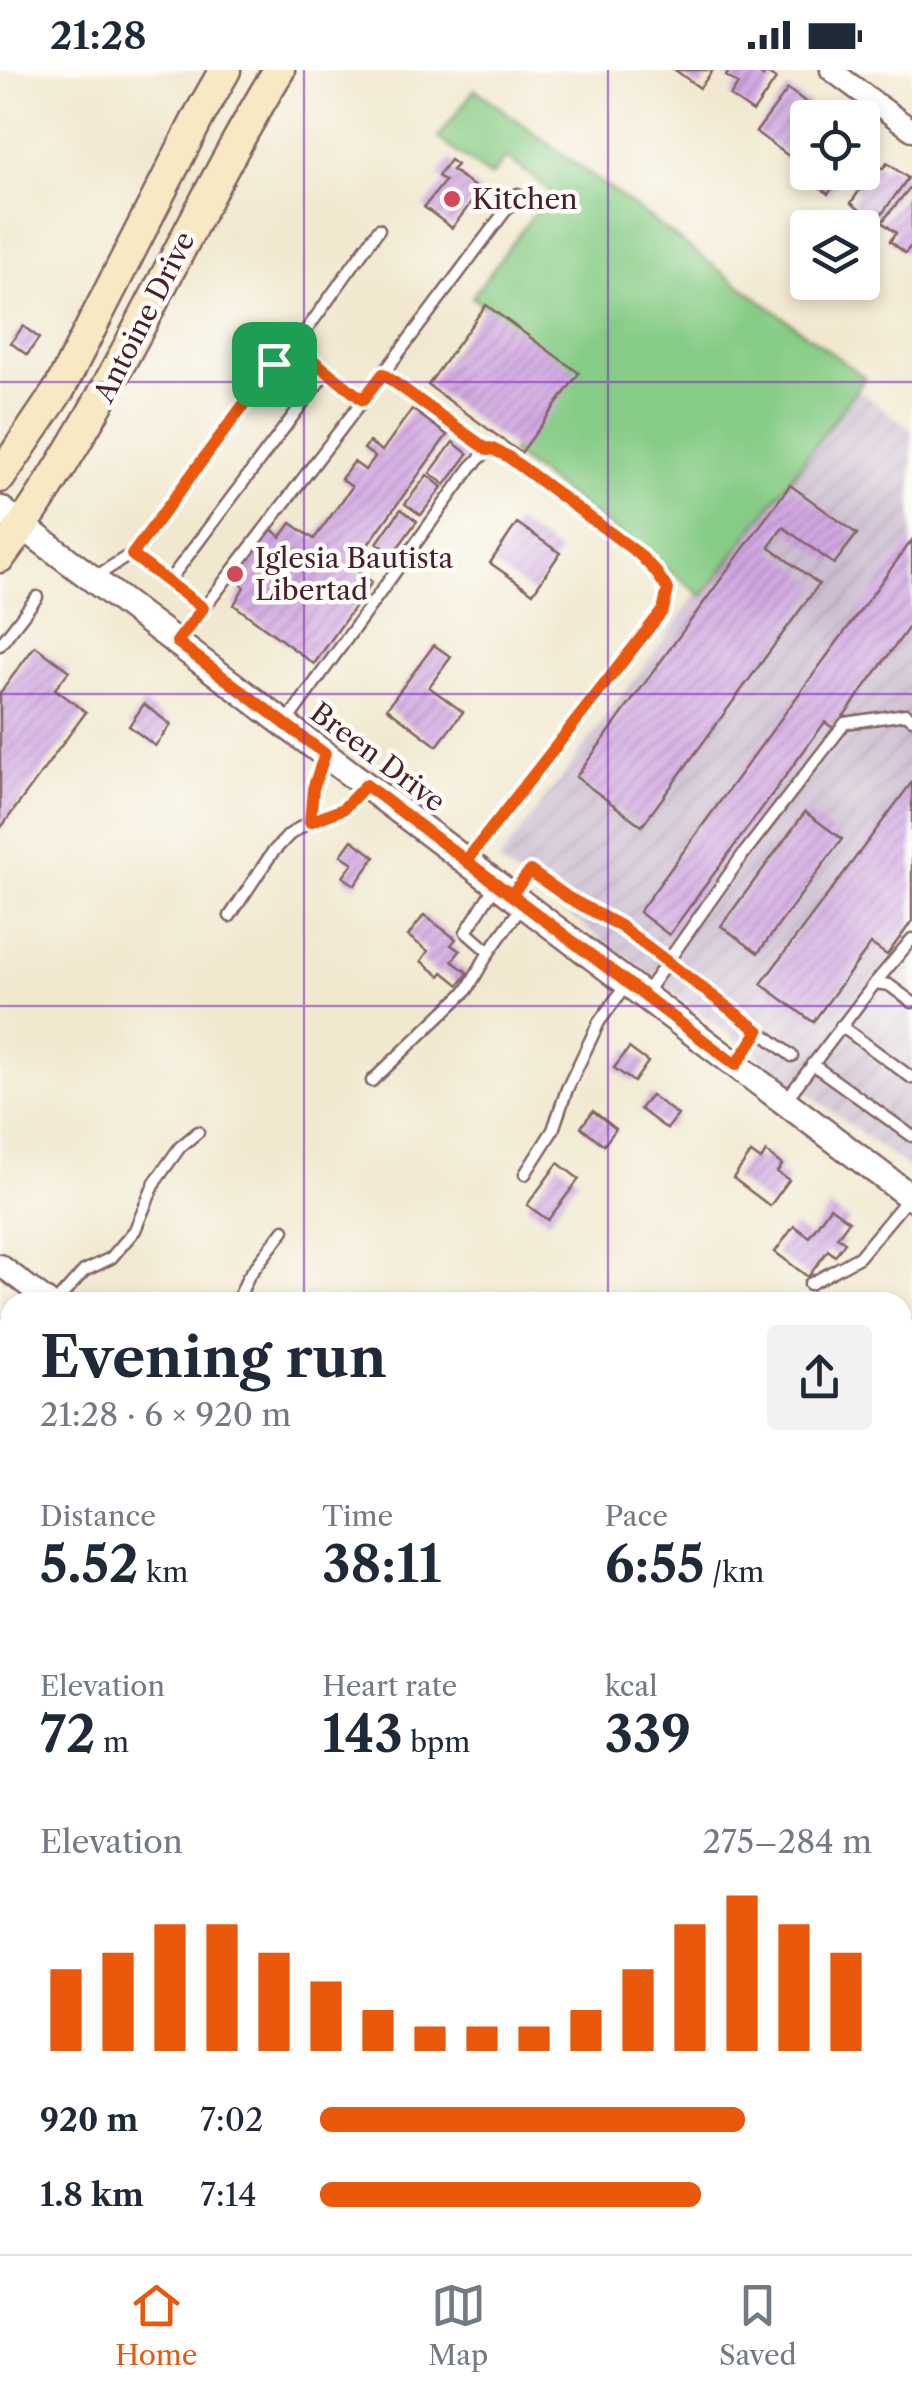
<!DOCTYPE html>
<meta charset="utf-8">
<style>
body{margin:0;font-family:"Libre Caslon Text",serif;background:#f2f2f3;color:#1f2937;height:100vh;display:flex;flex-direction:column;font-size:38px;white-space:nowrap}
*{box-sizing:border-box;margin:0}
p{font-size:32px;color:#747a83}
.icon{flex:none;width:55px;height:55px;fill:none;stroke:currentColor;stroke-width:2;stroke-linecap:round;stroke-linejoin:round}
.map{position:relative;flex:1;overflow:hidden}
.side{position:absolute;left:0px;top:1222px;width:912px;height:962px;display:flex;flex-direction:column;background:#fff;border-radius:30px 30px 0 0;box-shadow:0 5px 15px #0003}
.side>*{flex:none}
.fabs{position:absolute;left:790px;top:30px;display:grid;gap:20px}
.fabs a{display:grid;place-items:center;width:90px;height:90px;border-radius:10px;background:#fff;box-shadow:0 5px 15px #0003;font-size:50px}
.pin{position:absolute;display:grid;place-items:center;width:85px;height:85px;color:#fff;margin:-42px;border-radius:20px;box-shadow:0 5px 15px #0006}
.round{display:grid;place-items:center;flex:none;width:105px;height:105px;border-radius:10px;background:#f2f2f3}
.summary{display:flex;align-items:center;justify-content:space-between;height:170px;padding:0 40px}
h1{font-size:55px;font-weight:700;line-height:75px}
.figures{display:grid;grid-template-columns:repeat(3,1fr);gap:15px;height:170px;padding:10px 40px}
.figures div{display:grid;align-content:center}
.figures b{font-size:50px;font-weight:700}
.figures small{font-size:28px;font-weight:400}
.figures p{font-size:28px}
.chart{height:280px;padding:20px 40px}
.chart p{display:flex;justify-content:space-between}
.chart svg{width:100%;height:180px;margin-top:10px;stroke:#ea580c;stroke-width:6}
ul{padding:0 40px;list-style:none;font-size:32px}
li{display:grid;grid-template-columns:160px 120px 1fr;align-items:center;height:75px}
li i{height:25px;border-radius:12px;background:#ea580c}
.status{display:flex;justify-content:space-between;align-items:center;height:70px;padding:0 50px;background:#fff;direction:ltr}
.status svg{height:28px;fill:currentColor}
.dock{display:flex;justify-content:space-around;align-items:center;height:140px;border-top:2px solid #e0e1e3;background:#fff;font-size:28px;color:#747a83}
.dock a{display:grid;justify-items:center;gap:5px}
.dock .selected{color:#ea580c}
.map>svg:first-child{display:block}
.industrial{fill:url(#industrial-furrows)}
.green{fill:#87cc86;stroke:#687658;stroke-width:2.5}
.building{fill:url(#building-hatch)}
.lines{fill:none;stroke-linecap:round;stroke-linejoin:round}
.service-casing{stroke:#846564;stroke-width:15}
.minor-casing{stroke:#846564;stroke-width:25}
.tertiary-casing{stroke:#846564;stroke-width:30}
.secondary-casing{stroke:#846564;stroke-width:35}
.service{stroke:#fff;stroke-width:10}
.minor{stroke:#fff;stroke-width:20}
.tertiary{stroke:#fff;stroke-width:25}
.secondary{stroke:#f8e8c3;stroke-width:30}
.route-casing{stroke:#fff;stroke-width:20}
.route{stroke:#ea580c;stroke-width:12}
.grid{fill:none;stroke:#7b2cbf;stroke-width:2.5;stroke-opacity:0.55}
.poi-dot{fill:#d1495b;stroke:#fdfcf7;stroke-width:4}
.labels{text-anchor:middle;stroke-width:9;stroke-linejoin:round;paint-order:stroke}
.poi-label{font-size:28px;fill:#4a1f2b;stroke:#fdfcf7;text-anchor:start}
.street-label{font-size:28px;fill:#4a1f2b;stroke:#fdfcf7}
</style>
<div class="status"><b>21:28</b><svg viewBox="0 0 49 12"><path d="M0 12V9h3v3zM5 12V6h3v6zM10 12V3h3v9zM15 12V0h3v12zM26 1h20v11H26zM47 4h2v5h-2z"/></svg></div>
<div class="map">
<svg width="912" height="2184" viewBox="0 0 912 2184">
<defs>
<pattern id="industrial-furrows" width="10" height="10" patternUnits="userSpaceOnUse" patternTransform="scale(2.5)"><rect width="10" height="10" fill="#cdbed2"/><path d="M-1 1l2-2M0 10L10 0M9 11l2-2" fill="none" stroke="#b2a3b4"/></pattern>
<pattern id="building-hatch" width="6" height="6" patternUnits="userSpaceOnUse" patternTransform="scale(2.5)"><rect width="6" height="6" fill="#d2a8e3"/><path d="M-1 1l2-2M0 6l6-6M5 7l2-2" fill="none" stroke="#ac88b8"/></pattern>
</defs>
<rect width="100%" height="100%" fill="#fdfcf7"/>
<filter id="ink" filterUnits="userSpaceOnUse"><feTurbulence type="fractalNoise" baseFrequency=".01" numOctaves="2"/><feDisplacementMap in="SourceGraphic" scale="20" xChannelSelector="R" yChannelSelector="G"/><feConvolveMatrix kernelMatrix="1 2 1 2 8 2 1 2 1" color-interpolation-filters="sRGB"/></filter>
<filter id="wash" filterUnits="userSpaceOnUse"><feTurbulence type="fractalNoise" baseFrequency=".0048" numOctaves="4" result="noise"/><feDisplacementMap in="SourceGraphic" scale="40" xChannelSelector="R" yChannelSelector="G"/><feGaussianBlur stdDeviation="2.25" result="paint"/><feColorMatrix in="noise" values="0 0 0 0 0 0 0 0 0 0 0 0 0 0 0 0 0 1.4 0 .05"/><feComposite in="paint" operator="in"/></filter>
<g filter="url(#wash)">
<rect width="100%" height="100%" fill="#f1e8cf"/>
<path class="industrial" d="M853,316l59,44v741l-414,-309z"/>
<path class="green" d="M475,19l390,289 -162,218 -192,-143 61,-82 -100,-74 79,-106 -45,-34 -15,20 -53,-39z"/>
<g id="blocks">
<g class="building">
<path d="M675,0h38l-13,18z"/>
<path d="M730,0h25l8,6 2,-4 11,7 -23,33 -23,-16 8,-12 -12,-8z"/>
<path d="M788,19l34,25 -3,4h-11v15l-18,24 -34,-25z"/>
<path d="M870,89l13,10 4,-6 21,15 -32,44 -25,-19 8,-12 -8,-6z"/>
<path d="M450,90l7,5 -5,5 28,21 -28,37 -28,-21 21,-26 -7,-5z"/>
<path d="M816,102h29l-17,22 -18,-15z"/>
<path d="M912,115v60l-7,8 -15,-12 6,-8 -14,-11z"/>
<path d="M486,235l93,68 -58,80 -93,-68z"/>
<path d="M23,256l16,12 -12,17 -16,-12z"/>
<path d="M412,339l35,26 -95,132 20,15 -58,82 -80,-59 10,-18 -9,-13 35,-46 11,9 10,-14 23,16 38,-52 -11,-8 13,-17 11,8 10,-13 -11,-8 5,-7 13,9z"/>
<path d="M453,372l15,12 -23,31 -15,-12z"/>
<path d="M427,405l15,12 -21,28 -16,-11z"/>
<path d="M790,415l67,49 -23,30 -51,-37 -14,20 50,37 -177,242 -66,-49z"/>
<path d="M401,439l16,12 -24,33 -16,-11z"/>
<path d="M517,453l43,30 -27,40 -43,-30z"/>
<path d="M912,470v83l-78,106 -9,-7 -156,213 -30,-23z"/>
<path d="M434,575l17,12 -22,30 34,25 -26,34 -50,-38z"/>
<path d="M35,576l34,25 -14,18 31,23 -86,117v-136z"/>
<path d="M144,634l27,21 -16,21 -26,-20z"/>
<path d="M912,712v139l-25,34 -16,-11 -58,78 -52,-38z"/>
<path d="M805,742l37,27 -84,114 -37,-27z"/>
<path d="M352,770l23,17 -20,28 -12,-8 10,-14 -12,-8z"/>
<path d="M424,845l32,24 -5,6 9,6 -8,10 16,12 -9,12 -16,-13 -3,4 -19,-15 7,-10 -20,-15z"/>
<path d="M629,978l19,14 -14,20 -20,-14z"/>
<path d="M651,1025l27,20 -11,14 -27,-20z"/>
<path d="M593,1041l23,18 -12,16 -23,-18z"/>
<path d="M766,1082l16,13 -5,7 12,8 -19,26 -37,-28 18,-25 10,7z"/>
<path d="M558,1093l21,16 -31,41 -21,-15z"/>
<path d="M830,1137l19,14 -12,16 8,5 -10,14 -7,-6 -20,27 -33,-25 19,-26 15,11z"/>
<path d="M902,1775l10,7v64l-10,-7 4,-18 -4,-2z"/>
<path d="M912,1976v37l-5,-4 -5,7v-28z"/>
<path d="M902,2144l10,7v22l-8,11h-20l4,-6 -3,-3h17z"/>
</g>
</g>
</g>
<g filter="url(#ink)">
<use href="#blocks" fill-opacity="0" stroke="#846564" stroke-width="2.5"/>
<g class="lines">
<defs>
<g id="service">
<path d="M295,276l68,54"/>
<path d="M488,380l-105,-76 135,-180"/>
<path d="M132,485l143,-190 20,-19 84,-117"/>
<path d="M95,507l36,-23 72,55"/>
<path d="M168,512l159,-211"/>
<path d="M178,572l205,-268"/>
<path d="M0,575l37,-48"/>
<path d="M285,654l186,-257 19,-19 17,8 132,99 17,17 12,18 -5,19 -196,251"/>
<path d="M311,752l2,-33 12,-34"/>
<path d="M495,816l-29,46 23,20 34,-47"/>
<path d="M513,823l17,-22 37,26 54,29 171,130"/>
<path d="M230,846l42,-63 17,-18 15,-10 39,-16 22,-23"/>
<path d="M875,913l37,-44"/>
<path d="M644,925l98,-139 103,-133 61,-9 6,5"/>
<path d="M841,956l71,52"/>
<path d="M737,993l22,-32"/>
<path d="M812,994l100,72"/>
<path d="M372,1011l95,-91 22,-38"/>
<path d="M785,1031l90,-118 14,2 23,17"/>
<path d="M525,1104l28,-44 14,-41 32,-67 28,-38"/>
<path d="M810,1214l49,-27 50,-60"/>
<path d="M56,1232l28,-31 27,-13 24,-28 20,-48 25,-35 18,-15"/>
<path d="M237,1232l11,-25 36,-47"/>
<path d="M902,1697l10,-8"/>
<path d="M617,2184l6,-9"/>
</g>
<g id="minor">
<path d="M831,0l81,60"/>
<path d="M0,1195l49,37"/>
<path d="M902,1343l10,-13"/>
<path d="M902,1877l10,8"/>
<path d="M0,1936l10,7"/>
<path d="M0,2064l10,-13"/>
<path d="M320,2175l12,9"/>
</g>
<path id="tertiary" d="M0,439l912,689"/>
<g id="secondary">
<path d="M0,407l60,-89 140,-274 25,-44"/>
<path d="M0,487c112,-151 181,-327 279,-487"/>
</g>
</defs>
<use href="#service" class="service-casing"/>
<use href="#minor" class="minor-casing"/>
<use href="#tertiary" class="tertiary-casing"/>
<use href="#secondary" class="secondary-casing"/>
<use href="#service" class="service"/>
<use href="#minor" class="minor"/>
<use href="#tertiary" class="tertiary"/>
<use href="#secondary" class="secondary"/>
</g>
</g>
<g class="lines" filter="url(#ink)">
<defs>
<path id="route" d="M274,294l-142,191 71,53 -26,34 148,112 -12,35 -3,33 33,-13 23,-24 370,280 23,-34 -139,-105 -53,-29 -37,-26 -19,24 -45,-34 197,-251 5,-20 -12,-18 -17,-18 -132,-98 -17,-8 -2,2 -105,-76 -20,26 -68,-54 -21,18"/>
</defs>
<use href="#route" class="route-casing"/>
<use href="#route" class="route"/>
</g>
<path class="grid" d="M304,0v1232M608,0v1232M0,312h912M0,624h912M0,936h912M0,1248h10M902,1248h10M0,1560h10M902,1560h10M0,1872h10M902,1872h10M304,2175v9M608,2175v9"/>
<g class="poi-dot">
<circle cx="452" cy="129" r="10"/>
<circle cx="235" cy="504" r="10"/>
</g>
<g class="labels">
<g class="poi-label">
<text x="472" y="139">Kitchen</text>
<text x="255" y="498">Iglesia Bautista<tspan x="255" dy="32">Libertad</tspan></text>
</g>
<g class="street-label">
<text transform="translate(144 247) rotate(-63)" y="10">Antoine Drive</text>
<text transform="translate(378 687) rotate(37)" y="10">Breen Drive</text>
</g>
</g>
</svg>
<div class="fabs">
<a><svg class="icon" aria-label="locate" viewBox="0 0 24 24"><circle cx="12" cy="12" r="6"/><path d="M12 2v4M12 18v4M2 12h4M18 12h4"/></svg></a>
<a><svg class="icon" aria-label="layers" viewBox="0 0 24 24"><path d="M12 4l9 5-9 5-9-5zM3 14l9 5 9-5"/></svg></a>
</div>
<div class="pin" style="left:274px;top:294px;background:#1e9e55"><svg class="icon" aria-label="arrive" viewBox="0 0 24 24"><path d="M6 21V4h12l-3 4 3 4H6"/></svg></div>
<section class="side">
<div class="summary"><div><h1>Evening run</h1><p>21:28 · 6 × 920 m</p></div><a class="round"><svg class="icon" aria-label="share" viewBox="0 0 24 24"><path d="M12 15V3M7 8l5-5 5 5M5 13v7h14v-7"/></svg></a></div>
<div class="figures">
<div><p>Distance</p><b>5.52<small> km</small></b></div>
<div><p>Time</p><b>38:11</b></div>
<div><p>Pace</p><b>6:55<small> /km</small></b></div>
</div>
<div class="figures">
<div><p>Elevation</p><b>72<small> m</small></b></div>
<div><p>Heart rate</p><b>143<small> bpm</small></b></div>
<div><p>kcal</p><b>339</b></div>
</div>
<div class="chart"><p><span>Elevation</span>275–284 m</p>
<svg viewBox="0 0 160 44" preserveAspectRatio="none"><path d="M5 44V24M15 44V20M25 44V13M35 44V13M45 44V20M55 44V27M65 44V34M75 44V38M85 44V38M95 44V38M105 44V34M115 44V24M125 44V13M135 44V6M145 44V13M155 44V20"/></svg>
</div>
<ul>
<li><b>920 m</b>7:02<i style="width:77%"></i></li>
<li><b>1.8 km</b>7:14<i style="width:69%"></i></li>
</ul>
</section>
</div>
<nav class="dock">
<a class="selected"><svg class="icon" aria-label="home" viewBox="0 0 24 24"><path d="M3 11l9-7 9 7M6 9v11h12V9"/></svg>Home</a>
<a><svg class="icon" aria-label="map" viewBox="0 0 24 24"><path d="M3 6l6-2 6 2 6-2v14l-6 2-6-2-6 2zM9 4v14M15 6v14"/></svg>Map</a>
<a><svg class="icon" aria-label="saved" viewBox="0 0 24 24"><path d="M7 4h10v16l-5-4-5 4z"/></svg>Saved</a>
</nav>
